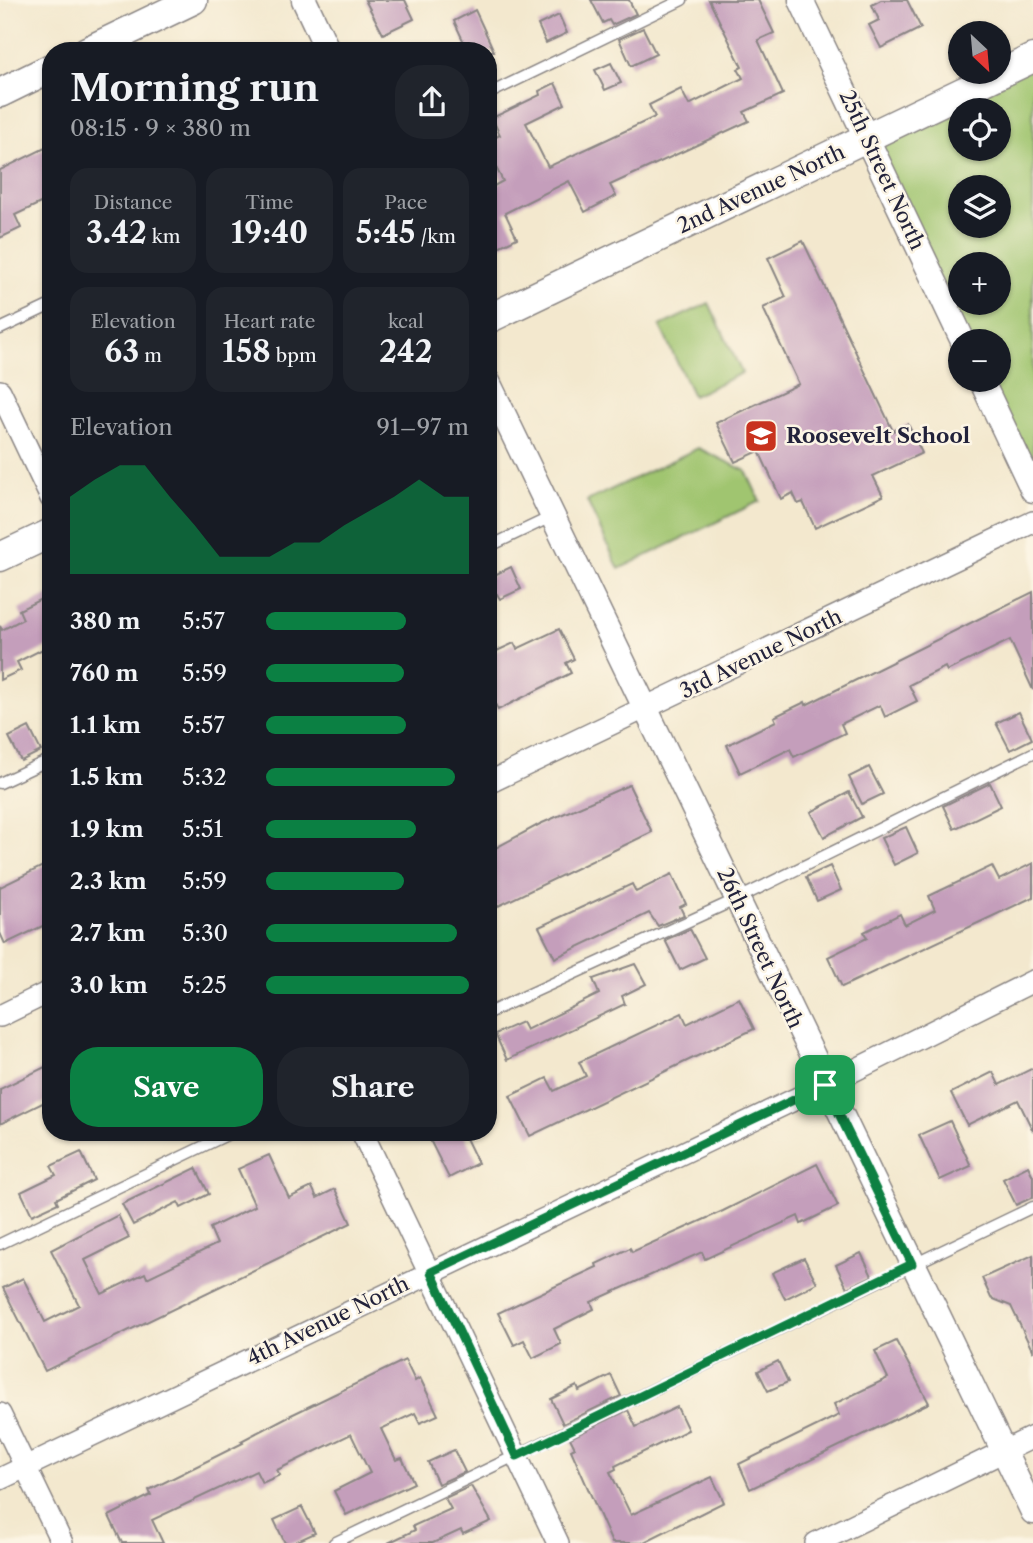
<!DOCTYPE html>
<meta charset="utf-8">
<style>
body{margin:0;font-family:"Libre Caslon Text",serif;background:#20242c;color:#f1f3f6;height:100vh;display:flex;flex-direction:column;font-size:26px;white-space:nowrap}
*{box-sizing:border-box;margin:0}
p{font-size:23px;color:#9ea1a6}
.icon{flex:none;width:38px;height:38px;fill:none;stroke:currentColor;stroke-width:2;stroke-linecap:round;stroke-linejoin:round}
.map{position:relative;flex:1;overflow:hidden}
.details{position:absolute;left:42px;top:42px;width:455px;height:1099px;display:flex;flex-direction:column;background:#171b24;border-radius:28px;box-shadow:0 2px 5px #0004}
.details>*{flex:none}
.needle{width:46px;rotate:154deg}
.fabs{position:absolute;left:948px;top:21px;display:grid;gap:14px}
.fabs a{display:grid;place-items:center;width:63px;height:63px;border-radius:50%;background:#171b24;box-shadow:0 2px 5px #0004;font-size:35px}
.pin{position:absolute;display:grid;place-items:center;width:60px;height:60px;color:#fff;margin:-30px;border-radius:14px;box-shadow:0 4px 10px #0006}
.round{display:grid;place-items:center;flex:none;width:74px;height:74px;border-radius:28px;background:#20242c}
.headline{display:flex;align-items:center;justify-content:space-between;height:119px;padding:0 28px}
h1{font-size:38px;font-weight:700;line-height:52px}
.figures{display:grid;grid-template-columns:repeat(3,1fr);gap:10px;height:119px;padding:7px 28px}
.figures div{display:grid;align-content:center;border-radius:18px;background:#20242c;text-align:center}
.figures b{font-size:30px;font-weight:700}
.figures small{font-size:19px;font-weight:400}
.figures p{font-size:19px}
.chart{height:196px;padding:14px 28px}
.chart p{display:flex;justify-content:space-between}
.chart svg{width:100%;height:126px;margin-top:7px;fill:#0b8043;opacity:.7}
.action{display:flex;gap:14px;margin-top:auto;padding:14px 28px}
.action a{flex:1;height:80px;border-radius:28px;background:#0b8043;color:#fff;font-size:28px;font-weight:700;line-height:80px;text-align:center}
.action a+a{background:#20242c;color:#f1f3f6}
ul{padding:0 28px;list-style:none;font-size:23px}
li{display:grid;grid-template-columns:112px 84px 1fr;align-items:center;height:52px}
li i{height:18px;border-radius:9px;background:#0b8043}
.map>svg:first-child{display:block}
.green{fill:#a0c56f;stroke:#617455;stroke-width:2;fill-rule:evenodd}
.building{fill:#c49ebb}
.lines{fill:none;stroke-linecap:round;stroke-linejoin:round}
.service-casing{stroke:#8a8584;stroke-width:13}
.minor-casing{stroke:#8a8584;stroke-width:24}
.tertiary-casing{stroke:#8a8584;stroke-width:27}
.secondary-casing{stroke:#8a8584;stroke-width:31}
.service{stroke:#fff;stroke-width:10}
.minor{stroke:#fff;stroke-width:21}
.tertiary{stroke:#fff;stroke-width:24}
.secondary{stroke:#fff;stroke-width:28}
.route-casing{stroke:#fff;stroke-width:14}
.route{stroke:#0b8043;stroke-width:9}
.labels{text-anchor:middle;stroke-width:5;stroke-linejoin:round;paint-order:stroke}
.street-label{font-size:21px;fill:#22223b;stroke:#fcf5e5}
.poi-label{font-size:21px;font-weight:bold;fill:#22223b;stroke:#fcf5e5;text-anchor:start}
</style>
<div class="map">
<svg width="1033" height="1543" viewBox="0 0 1033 1543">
<rect width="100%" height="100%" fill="#fcf5e5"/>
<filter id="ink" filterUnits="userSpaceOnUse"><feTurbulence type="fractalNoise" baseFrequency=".0143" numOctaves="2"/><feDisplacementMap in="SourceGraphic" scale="14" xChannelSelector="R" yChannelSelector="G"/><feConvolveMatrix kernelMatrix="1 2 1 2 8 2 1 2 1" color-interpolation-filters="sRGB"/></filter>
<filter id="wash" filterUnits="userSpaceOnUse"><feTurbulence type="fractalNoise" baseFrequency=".00686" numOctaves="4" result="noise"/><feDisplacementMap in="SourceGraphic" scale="28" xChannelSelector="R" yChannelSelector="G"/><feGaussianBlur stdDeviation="1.57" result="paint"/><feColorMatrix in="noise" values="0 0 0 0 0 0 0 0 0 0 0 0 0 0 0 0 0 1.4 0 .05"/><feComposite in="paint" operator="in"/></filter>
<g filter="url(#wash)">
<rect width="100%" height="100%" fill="#f3e8ce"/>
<g class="green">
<path d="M1033,58v432l-52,-110h18v-39h-36l-96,-202zM961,110h38v39h-38zM961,187h38v39h-38zM961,264h38v39h-38z"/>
<path d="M709,303l33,70 -49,23 -33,-70z"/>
<path d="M698,448l48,23 14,30 -141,68 -32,-68z"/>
</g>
<g id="blocks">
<g class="building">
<path d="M365,0h40l9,19 -31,15z"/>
<path d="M591,0h38l7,14 -24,11 -3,-5 -6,3z"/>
<path d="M709,0h49l16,33 -16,7 25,54 -39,18 5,9 -139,64 6,11 -31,16 -16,-31 -64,32 12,25 -29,14v-74l4,9 11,-6 -15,-29v-11l12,-6 -8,-17 48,-23 -1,-4 16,-8 10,21 -39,19 22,44 107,-50 -6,-12 32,-16 8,16 54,-27 -5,-9 4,-2z"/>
<path d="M881,0h26l14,28 -40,20 -12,-23 10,-5 -7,-15z"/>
<path d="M475,10l19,41h-26l-14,-30z"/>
<path d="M559,15l8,18 -21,10 -8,-18z"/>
<path d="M643,28l13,26 -25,12 -12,-27z"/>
<path d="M611,63l10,20 -16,7 -10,-20z"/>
<path d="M51,145v53l-36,17 6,13 -21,10v-68z"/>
<path d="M803,241l90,190 15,-7 14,29 -49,23 10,20 -68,32 -12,-26 -5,2 -5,-11 -12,6 -22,-48 -24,11 -19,-39 83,-39 -36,-76 23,-11 -18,-39z"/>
<path d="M511,567l10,22 -21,10 -3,-5 -9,4v-20z"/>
<path d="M1033,592v98l-23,-50 -63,31 -2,-4 -36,18 8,16 -32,16 -5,-12 -39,19 4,9 -51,24 -4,-8 -50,24 -13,-28 49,-24 -2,-4 31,-15 1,3z"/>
<path d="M51,594v51l-34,17 4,8 -21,10v-54l2,4 21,-11 -4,-9z"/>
<path d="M559,629l15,30 -8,4 5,10 -73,37 -3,-6 -7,3v-52l26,-12 3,6z"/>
<path d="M1019,712l13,27 -22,11 -14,-27z"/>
<path d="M29,727l12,24 -20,10 -12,-24z"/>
<path d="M869,767l14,27 -21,10 -13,-27z"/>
<path d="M990,783l11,23 -47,23 -11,-23z"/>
<path d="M629,785l23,47 -164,79v-59l52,-28z"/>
<path d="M849,792l13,25 -38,20 -13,-25z"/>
<path d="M906,827l12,26 -24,12 -13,-27z"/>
<path d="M51,862v60l-46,22 -5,-11v-46z"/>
<path d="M1033,863v34l-191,90 -14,-30 39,-19 -3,-6 36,-18 5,11 30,-15 -6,-14 63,-30 7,14z"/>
<path d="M830,866l11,24 -24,11 -11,-24z"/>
<path d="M672,874l14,30 -6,3 4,8 -26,11 -9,-13 -94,45 -16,-31 93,-43 4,8z"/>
<path d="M690,929l15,29 -25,12 -15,-30z"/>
<path d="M635,964l11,20 -24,12 3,8 -118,56 -12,-26 27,-12 4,8 73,-36 -6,-15z"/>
<path d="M739,998l15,31 -224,107 -20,-40 37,-18 7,13 32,-15 -7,-14 103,-49 5,11z"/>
<path d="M51,1064v35l-51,25v-35z"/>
<path d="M1033,1068v63l-15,-31 -51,25 -16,-32 42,-21 6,13z"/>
<path d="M950,1121l21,45 -31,14 -21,-45z"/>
<path d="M426,1132h37l15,31 -29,15z"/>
<path d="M81,1152l13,28 -38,19 2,4 -26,12 -11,-23 35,-17 -5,-9z"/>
<path d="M269,1155l20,43 23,-11 5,11 18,-9 16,34 -306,148 -42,-83 20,-10 22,44 34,-17 -28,-55 67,-35 11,23 -44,22 17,34 43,-21 2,5 70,-34 -7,-16 45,-22 -17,-37z"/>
<path d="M817,1164l21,42 -37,18 -3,-8 -93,43 -3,-7 -111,50 3,7 -40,20 7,15 -28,14 -9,-18 -10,5 -16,-32 99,-46 -1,-3 34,-16 2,4 91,-41z"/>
<path d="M1028,1166l5,10v21l-17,8 -13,-26z"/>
<path d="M196,1168l13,26 -28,14 -3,-6 -45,23 -11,-21z"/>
<path d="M861,1253l11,23 -25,12 -11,-23z"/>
<path d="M1033,1255v97l-22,-46 -20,-8 -9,-20z"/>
<path d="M804,1258l13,25 -32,16 -13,-26z"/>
<path d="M896,1341l33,62 -179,86 -11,-25 100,-49 -5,-11 54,-26 -13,-27z"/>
<path d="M405,1360l10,21 5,-3 18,37 -18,8 -5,-10 -34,16 15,31 6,-2 12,25 -68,32 -12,-24 36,-18 -19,-39 -74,36 3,5 -18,8 -6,-12 -104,49 11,23h-41l-13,-27 42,-21 -2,-5 94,-47 -2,-2 46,-24z"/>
<path d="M778,1361l10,21 -20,9 -10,-20z"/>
<path d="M611,1375l10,21 -58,28 -12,-25 26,-13 2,5z"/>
<path d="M677,1407l11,23 -73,36 1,3 -6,3 21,43 81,-38 12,25 -82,41h-30l-41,-93 4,-2 -5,-10 58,-28 8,17z"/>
<path d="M454,1450l11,22 -27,12 -10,-22z"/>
<path d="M471,1486l20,35 -28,13 -2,-4 -28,13h-45l27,-13 -2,-4 38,-17 -6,-11z"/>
<path d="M302,1507l13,26 -22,10h-8l-11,-23z"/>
</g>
</g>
</g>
<g filter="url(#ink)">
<use href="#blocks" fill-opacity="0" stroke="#8a8584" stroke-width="2"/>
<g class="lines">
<defs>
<g id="service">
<path d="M488,94l194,-94"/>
<path d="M0,329l51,-24"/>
<path d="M488,547l65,-31"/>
<path d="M0,783l51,-24"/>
<path d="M488,1013l249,-114 296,-146"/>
<path d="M0,1244l233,-112"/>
<path d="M334,1543l699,-336"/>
</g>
<g id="minor">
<path d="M0,391l51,107"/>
<path d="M488,783l545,-261"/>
<path d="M0,1016l51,-25"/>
<path d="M362,1132l196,411"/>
<path d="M0,1414l62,129"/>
<path d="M0,1479l825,-394 208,-104"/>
<path d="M816,1543l217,-106"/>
</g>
<g id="tertiary">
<path d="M304,0l24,51"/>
<path d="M801,0l162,341"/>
<path d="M981,380l52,110"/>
<path d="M488,382l545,1130"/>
</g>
<g id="secondary">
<path d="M87,51l106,-51"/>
<path d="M0,93l51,-25"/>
<path d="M488,319l545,-261"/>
<path d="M0,557l51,-24"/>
</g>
</defs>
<use href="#service" class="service-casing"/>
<use href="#minor" class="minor-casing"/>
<use href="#tertiary" class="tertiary-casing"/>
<use href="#secondary" class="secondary-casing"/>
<use href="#service" class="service"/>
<use href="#minor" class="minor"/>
<use href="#tertiary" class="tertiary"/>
<use href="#secondary" class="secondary"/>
</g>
</g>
<g class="lines" filter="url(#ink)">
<defs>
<path id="route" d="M825,1085l87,179 -395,192 -86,-184z"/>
</defs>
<use href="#route" class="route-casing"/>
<use href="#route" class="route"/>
</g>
<defs>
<symbol id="school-square" viewBox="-11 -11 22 22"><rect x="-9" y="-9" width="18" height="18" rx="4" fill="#c8321e" stroke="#fcf5e5"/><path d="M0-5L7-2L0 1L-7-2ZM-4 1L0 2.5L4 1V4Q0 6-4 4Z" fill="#fff"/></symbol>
</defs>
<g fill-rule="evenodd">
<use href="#school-square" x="742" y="417" width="38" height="38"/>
</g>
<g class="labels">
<g class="street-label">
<text transform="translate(882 170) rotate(65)" y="7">25th Street North</text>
<text transform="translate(761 189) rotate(-25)" y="7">2nd Avenue North</text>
<text transform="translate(761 654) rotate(-26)" y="7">3rd Avenue North</text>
<text transform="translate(760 948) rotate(65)" y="7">26th Street North</text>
<text transform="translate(328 1321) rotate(-26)" y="7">4th Avenue North</text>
</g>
<g class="poi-label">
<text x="786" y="443">Roosevelt School</text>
</g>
</g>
</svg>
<div class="fabs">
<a><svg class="needle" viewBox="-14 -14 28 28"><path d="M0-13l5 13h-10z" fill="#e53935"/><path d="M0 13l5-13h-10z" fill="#9ea1a6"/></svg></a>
<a><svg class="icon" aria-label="locate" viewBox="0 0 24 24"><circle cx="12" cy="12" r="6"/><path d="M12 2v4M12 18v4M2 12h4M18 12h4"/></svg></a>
<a><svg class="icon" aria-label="layers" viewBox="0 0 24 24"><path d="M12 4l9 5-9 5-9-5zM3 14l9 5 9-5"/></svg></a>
<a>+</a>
<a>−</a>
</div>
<div class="pin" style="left:825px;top:1085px;background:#1e9e55"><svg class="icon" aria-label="arrive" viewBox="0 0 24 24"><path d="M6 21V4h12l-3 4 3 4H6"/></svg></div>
<section class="details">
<div class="headline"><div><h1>Morning run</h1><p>08:15 · 9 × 380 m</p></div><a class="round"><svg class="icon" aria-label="share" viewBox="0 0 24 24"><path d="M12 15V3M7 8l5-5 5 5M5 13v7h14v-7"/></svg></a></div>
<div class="figures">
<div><p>Distance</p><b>3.42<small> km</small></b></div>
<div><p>Time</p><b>19:40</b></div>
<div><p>Pace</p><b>5:45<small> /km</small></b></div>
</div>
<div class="figures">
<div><p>Elevation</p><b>63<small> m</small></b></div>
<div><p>Heart rate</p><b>158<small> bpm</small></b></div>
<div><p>kcal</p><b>242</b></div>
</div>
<div class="chart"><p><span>Elevation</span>91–97 m</p>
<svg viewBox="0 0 160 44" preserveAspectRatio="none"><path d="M0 44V17L10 11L20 6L30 6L40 17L50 27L60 38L70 38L80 38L90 33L100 33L110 27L120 22L130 17L140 11L150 17L160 17V44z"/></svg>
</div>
<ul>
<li><b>380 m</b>5:57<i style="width:69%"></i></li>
<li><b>760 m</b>5:59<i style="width:68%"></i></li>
<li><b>1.1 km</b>5:57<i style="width:69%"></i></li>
<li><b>1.5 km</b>5:32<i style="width:93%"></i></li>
<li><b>1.9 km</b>5:51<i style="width:74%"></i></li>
<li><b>2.3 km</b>5:59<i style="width:68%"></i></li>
<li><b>2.7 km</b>5:30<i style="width:94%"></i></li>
<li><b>3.0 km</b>5:25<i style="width:100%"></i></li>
</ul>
<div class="action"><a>Save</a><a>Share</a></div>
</section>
</div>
